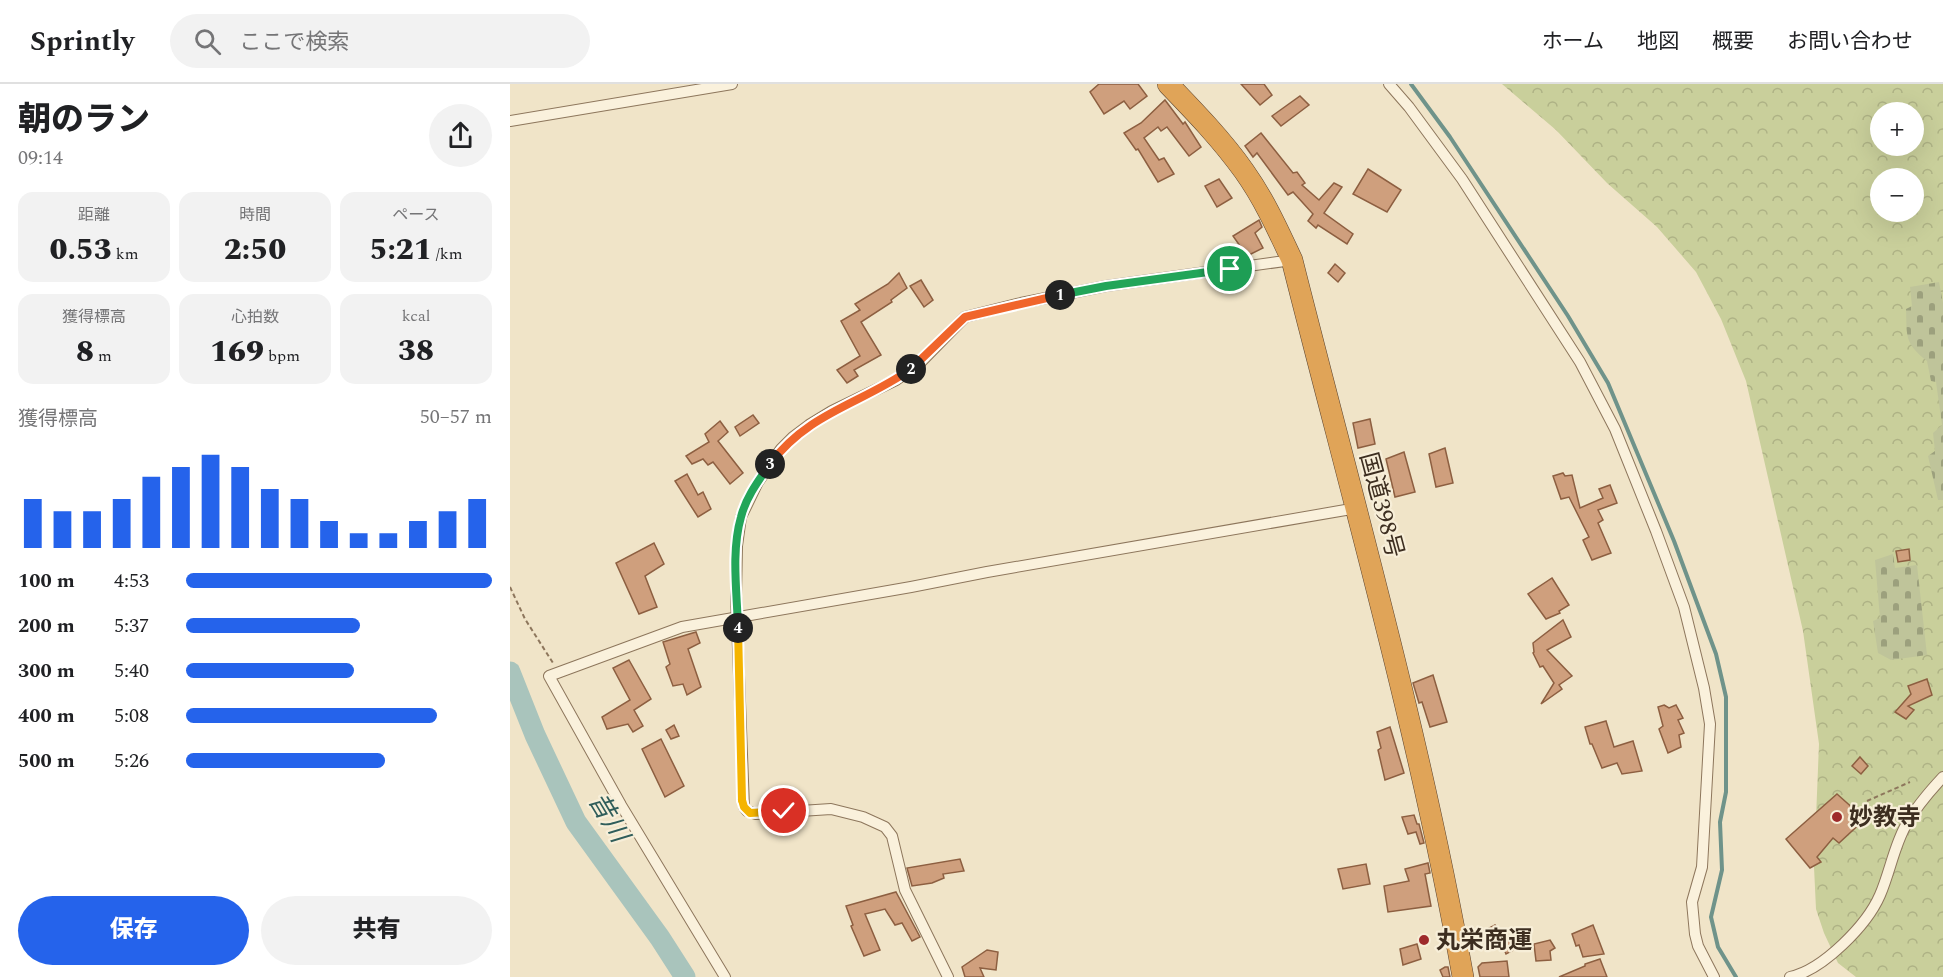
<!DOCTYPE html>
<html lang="ja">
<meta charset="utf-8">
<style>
body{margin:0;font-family:Spectral,"Noto Sans JP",serif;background:#f2f2f2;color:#202124;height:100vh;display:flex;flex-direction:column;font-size:22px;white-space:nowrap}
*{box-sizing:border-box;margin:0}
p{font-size:20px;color:#757577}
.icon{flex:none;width:33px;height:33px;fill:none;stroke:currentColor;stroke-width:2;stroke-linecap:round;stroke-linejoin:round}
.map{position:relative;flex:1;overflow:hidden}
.details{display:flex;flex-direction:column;background:#fff;width:510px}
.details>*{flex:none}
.buttons{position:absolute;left:1360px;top:18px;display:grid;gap:12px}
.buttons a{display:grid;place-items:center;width:54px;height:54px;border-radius:50%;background:#fff;box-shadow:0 6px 24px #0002;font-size:30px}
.pin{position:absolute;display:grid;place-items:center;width:51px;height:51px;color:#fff;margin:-26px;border:3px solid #fff;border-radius:50%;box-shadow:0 2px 6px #0007}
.km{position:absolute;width:30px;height:30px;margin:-15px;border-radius:50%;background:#222;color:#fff;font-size:16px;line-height:30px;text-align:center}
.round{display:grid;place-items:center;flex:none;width:63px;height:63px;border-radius:32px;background:#f2f2f2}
.head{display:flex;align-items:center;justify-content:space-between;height:102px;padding:0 18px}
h1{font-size:33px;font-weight:800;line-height:45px}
.stats{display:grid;grid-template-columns:repeat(3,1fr);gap:9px;height:102px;padding:6px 18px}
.stats div{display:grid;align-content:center;border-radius:15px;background:#f2f2f2;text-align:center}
.stats b{font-size:30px;font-weight:800}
.stats small{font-size:16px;font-weight:400}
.stats p{font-size:16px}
.chart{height:168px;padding:12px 18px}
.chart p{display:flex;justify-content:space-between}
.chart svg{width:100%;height:108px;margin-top:6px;stroke:#2563eb;stroke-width:6}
.cta{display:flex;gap:12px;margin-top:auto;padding:12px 18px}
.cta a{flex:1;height:69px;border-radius:36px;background:#2563eb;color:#fff;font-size:24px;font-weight:800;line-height:69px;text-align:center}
.cta a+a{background:#f2f2f2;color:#202124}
ul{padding:0 18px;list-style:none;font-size:20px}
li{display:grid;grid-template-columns:96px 72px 1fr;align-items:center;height:45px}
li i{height:15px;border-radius:8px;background:#2563eb}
header{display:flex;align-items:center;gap:36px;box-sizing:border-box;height:84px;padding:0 30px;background:#fff;border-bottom:2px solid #e0e0e0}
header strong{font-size:28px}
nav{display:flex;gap:33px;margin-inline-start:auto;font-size:21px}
.search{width:420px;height:54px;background:#f2f2f2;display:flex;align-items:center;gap:15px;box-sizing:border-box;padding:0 21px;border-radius:33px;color:#757577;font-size:22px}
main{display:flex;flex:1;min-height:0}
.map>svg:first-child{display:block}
.forest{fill:url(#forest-crowns);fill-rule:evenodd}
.cemetery{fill:url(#cemetery-stones)}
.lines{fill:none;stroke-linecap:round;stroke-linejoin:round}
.stream{stroke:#6f938a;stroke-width:4}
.river{stroke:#a9c4bc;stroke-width:21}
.building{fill:#cf9f7d;stroke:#8d5f41;stroke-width:1.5}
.street-casing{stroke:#8d765c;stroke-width:12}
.highway-casing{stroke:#5b4430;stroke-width:22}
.path{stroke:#8d765c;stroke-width:2;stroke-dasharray:4.5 3;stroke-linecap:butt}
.street{stroke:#faf1dc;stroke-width:10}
.highway{stroke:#e0a458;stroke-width:21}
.split-1-casing{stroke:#fff;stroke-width:12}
.split-2-casing{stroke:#fff;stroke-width:12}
.split-3-casing{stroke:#fff;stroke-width:12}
.split-4-casing{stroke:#fff;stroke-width:12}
.split-5-casing{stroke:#fff;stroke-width:12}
.split-6-casing{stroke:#fff;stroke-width:12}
.split-1{stroke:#22a559;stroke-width:8}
.split-2{stroke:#f0652b;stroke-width:8}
.split-3{stroke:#f0652b;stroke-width:8}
.split-4{stroke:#22a559;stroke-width:8}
.split-5{stroke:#f5b400;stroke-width:8}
.split-6{stroke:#f5b400;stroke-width:8}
.poi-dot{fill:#9e2a2b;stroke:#f7eed8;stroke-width:2}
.labels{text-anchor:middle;stroke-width:4.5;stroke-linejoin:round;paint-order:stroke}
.street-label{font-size:24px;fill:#3d2e20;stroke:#f7eed8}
.poi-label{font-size:24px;font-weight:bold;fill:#3d2e20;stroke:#f7eed8;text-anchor:start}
.water-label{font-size:26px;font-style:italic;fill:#2f5d5a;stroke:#f7eed8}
</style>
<header>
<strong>Sprintly</strong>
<div class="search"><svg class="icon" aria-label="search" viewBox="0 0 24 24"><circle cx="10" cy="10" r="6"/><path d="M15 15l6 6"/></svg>ここで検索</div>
<nav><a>ホーム</a><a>地図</a><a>概要</a><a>お問い合わせ</a></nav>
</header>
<main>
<section class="details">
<div class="head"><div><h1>朝のラン</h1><p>09:14</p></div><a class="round"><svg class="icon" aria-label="share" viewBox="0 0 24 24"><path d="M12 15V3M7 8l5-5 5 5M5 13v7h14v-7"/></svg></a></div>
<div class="stats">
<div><p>距離</p><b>0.53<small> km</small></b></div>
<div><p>時間</p><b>2:50</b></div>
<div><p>ペース</p><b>5:21<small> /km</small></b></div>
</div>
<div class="stats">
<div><p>獲得標高</p><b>8<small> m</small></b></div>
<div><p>心拍数</p><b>169<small> bpm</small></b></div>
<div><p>kcal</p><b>38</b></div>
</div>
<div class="chart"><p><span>獲得標高</span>50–57 m</p>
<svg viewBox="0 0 160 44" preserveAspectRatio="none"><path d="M5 44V24M15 44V29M25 44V29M35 44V24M45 44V15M55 44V11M65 44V6M75 44V11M85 44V20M95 44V24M105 44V33M115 44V38M125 44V38M135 44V33M145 44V29M155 44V24"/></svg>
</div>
<ul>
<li><b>100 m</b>4:53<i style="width:100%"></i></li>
<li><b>200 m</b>5:37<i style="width:57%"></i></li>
<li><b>300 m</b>5:40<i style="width:55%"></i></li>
<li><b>400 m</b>5:08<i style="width:82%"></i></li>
<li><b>500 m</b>5:26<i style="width:65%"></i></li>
</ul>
<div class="cta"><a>保存</a><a>共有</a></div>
</section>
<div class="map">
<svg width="1433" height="893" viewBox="0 0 1433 893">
<defs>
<pattern id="forest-crowns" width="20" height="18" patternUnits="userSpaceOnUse" patternTransform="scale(1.5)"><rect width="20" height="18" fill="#c9cf9b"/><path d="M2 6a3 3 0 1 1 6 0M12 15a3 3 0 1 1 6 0" fill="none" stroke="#aeb285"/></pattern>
<pattern id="cemetery-stones" width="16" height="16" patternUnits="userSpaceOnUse" patternTransform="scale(1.5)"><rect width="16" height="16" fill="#bfc49a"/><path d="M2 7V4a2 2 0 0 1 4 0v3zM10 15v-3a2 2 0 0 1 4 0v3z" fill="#9ca07d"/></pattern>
</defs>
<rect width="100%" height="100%" fill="#f0e4c8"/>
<path class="forest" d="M992,0h441v893h-87l-18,-14 -14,-30 -8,-24 -2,-42 5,-123 -16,-113 -57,-250 -25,-62 -25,-47 -39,-45 -50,-44 -51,-53zM1371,28h33v34h-33zM1371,94h33v34h-33z"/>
<g class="cemetery">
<path d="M1429,198l4,21v197h-5l-10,-44 7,-5 -2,-18 9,-8 -6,-43 -5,-1 -4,-20c-23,-18 -20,-25 -21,-52l6,-3 -2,-19z"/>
<path d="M1383,470l2,14 22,-3 10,90 -36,5 -13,-7 -5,-32 7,-3 -5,-58z"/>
</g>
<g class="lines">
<path class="stream" d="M901,0l39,53 118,179 40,67 66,158 42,113 10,43v95l-6,30 2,48 -11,47 7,30 18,30"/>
<path class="river" d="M0,588l25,63 41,87 84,116 25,39"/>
</g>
<g class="building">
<path d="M589,0h39l9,12 -17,13 -6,-8 -20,13 -14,-22z"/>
<path d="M731,0h23l8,11 -12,10z"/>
<path d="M790,12l9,9 -28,21 -9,-10z"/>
<path d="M655,16l18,24 2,-2 16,25 -12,9 -22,-29 -6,4 -3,-4 -14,11 15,22 5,-2 10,16 -16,8 -20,-33 -2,1 -12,-17 17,-10z"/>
<path d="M751,49l32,40 4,-1 8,11 -3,2 17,15 15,-17 8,4 -18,26 29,21 -6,10 -29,-19 -2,3 -8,-7 5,-7 -20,-22 -5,3 -31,-42 -4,4 -8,-11z"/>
<path d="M858,85l33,21 -14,22 -34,-18z"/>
<path d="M709,95l13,19 -15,9 -12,-21z"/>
<path d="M749,136l3,7 -7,6 8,15 -16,8 -14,-20z"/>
<path d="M825,180l10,9 -7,9 -10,-9z"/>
<path d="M389,189l8,15 -16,12 1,2 -31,20 20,33 -27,15 4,6 -11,7 -10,-13 23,-14 -19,-35 19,-11 -5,-6 33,-20z"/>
<path d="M411,196l12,20 -9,7 -14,-21z"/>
<path d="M243,331l6,8 -19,13 -5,-9z"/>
<path d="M860,335l5,25 -17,4 -5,-25z"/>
<path d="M210,337l8,11 -10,9 25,32 -13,11 -17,-22 -5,3 -5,-6 -11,5 -6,-8 23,-14 -4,-8z"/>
<path d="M935,364l8,35 -17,4 -7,-33z"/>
<path d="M894,368l11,40 -20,5 -9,-38z"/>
<path d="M1053,389l2,3 7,-1 8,33 23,-10 -4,-9 11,-4 7,18 -19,7 5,10 -5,3 13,30 -19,7 -9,-20 6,-3 -20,-40 -8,2 -8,-23z"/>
<path d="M177,390l11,21 5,-3 8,17 -13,8 -23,-36z"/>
<path d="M144,459l10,21 -19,12 12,31 -18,7 -23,-51z"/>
<path d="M1399,465l1,11 -12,2 -2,-11z"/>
<path d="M1042,494l17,27 -10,6 1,2 -14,6 -18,-25z"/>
<path d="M1053,536l8,17 -24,13 25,26 -13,9 3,4 -21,15 13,-21 -11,-17 -3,1 -7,-14 1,-1 -1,-9z"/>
<path d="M186,548l4,11 -12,6 13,38 -14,8 -4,-11 -10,2 -7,-19 4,-3 -7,-22z"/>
<path d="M119,576l22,39 -17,11 9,16 -10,6 -5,-8 -21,5 -5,-12 28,-17 -17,-32z"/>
<path d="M923,591l14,47 -17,5 -8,-25 -3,1 -6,-20z"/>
<path d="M1417,595l5,16 -24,11 6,4 -8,9 -11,-7 16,-18 -3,-8z"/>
<path d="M1154,621l5,3 7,-3 7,13 -5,2 6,13 -5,2 2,12 -13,6 -9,-24 4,-3 -5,-19z"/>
<path d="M1096,637l8,26 19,-6 9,30 -20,3 -5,-11 -15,5 -10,-24h-2l-5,-17z"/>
<path d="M164,641l5,11 -8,3 -5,-9z"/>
<path d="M880,643l14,46 -19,7 -7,-30 3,-2 -4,-16z"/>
<path d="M151,655l23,47 -19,11 -23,-48z"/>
<path d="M1350,673l8,9 -7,8 -9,-8z"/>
<path d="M1327,710l28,25 -26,24 -6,-5 -16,19 4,5 -11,6 -24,-29z"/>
<path d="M904,731l3,9h2l5,19 -4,1 -4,-12 -8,2 -6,-17z"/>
<path d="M450,775l4,12 -21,3 1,4 -12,5 -20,3 -5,-18z"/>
<path d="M918,779l2,10 -5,1 6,32 -43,6 -4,-26 25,-5 -4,-12z"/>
<path d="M856,780l4,20 -27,5 -5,-20z"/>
<path d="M386,808l24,45 -8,4 -10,-18 -7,2 -10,-16 -20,5 15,36 -16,6 -13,-30 2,-1 -7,-19z"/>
<path d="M985,841l9,11 -17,8 -1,-4 -16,5 -1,-6z"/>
<path d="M1083,841l11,29 -21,3 -4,-12 -3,1 -4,-12z"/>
<path d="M1007,853l4,9 -15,8 -4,-10z"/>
<path d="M1040,856l5,8 -5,3 1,9 -15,1 -2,-17z"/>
<path d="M907,860l4,15 -18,6 -3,-16z"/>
<path d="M477,866l11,2 -2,18 -16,-2 4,9h-19l-3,-10z"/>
<path d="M1090,875l7,18h-48l26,-11v-2z"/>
<path d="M997,877l2,16h-29l-2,-10 4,-4z"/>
<path d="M935,883h3l2,10h-7l-3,-7z"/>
</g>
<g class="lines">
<defs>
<g id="street">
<path d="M879,0l20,23 53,72 118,183 35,67 41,102 28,76 20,81 6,36 -8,143 -10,35 3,32 3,12 16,31"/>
<path d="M0,37l222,-37"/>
<path d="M215,893l-104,-172 -72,-129 133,-49 229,-40 76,-15 370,-64"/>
<path d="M438,893l-43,-87 -13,-54 -7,-9 -22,-10 -32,-8 -75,5 -9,-3 -3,-4 -8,-211 1,-50 4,-29 17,-35 23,-33 12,-12 16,-12 23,-14 64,-31 22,-15 47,-48 56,-14 85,-17 186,-26"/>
<path d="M1280,893c33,-7 77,-52 90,-82 10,-23 14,-49 26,-70 10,-18 23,-33 37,-48"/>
</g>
<path id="highway" d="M658,0c27,28 54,56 76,87 20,28 34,59 48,89 60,238 128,475 171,717"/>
</defs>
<use href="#street" class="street-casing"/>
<use href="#highway" class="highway-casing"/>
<g class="path">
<path d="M0,503l15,32 28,44"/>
<path d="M1357,717l43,-19"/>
</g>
<use href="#street" class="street"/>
<use href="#highway" class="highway"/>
</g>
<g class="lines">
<defs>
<path id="split-1" d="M550,211l46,-9 124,-17"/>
<path id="split-2" d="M401,285l54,-52 95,-22"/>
<path id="split-3" d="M260,380c39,-52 91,-60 141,-95"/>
<path id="split-4" d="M228,544c-1,-36 -7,-76 3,-111 5,-20 18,-37 29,-53"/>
<path id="split-5" d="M228,544l4,172"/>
<path id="split-6" d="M232,716l2,7 6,6 34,-2"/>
</defs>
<use href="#split-1" class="split-1-casing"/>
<use href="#split-2" class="split-2-casing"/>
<use href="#split-3" class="split-3-casing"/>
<use href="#split-4" class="split-4-casing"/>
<use href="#split-5" class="split-5-casing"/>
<use href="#split-6" class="split-6-casing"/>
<use href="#split-1" class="split-1"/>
<use href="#split-2" class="split-2"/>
<use href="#split-3" class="split-3"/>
<use href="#split-4" class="split-4"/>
<use href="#split-5" class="split-5"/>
<use href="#split-6" class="split-6"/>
</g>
<g class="poi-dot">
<circle cx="1327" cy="733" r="6"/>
<circle cx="914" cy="856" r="6"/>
</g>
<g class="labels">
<g class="street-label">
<text transform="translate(872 421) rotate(75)" y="8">国道398号</text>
</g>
<g class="poi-label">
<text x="1339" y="741">妙教寺</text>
<text x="926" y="864">丸栄商運</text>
</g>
<g class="water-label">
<text transform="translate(99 733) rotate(59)" y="9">昔川</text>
</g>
</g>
</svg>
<div class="buttons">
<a>+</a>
<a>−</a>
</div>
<div class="pin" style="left:720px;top:185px;background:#1e9e55"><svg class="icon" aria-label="arrive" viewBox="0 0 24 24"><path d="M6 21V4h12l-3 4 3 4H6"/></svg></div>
<div class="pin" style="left:274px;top:727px;background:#d93025"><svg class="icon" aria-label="check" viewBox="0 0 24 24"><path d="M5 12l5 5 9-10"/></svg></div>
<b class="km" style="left:550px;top:211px">1</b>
<b class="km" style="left:401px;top:285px">2</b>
<b class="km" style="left:260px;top:380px">3</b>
<b class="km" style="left:228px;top:544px">4</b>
</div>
</main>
